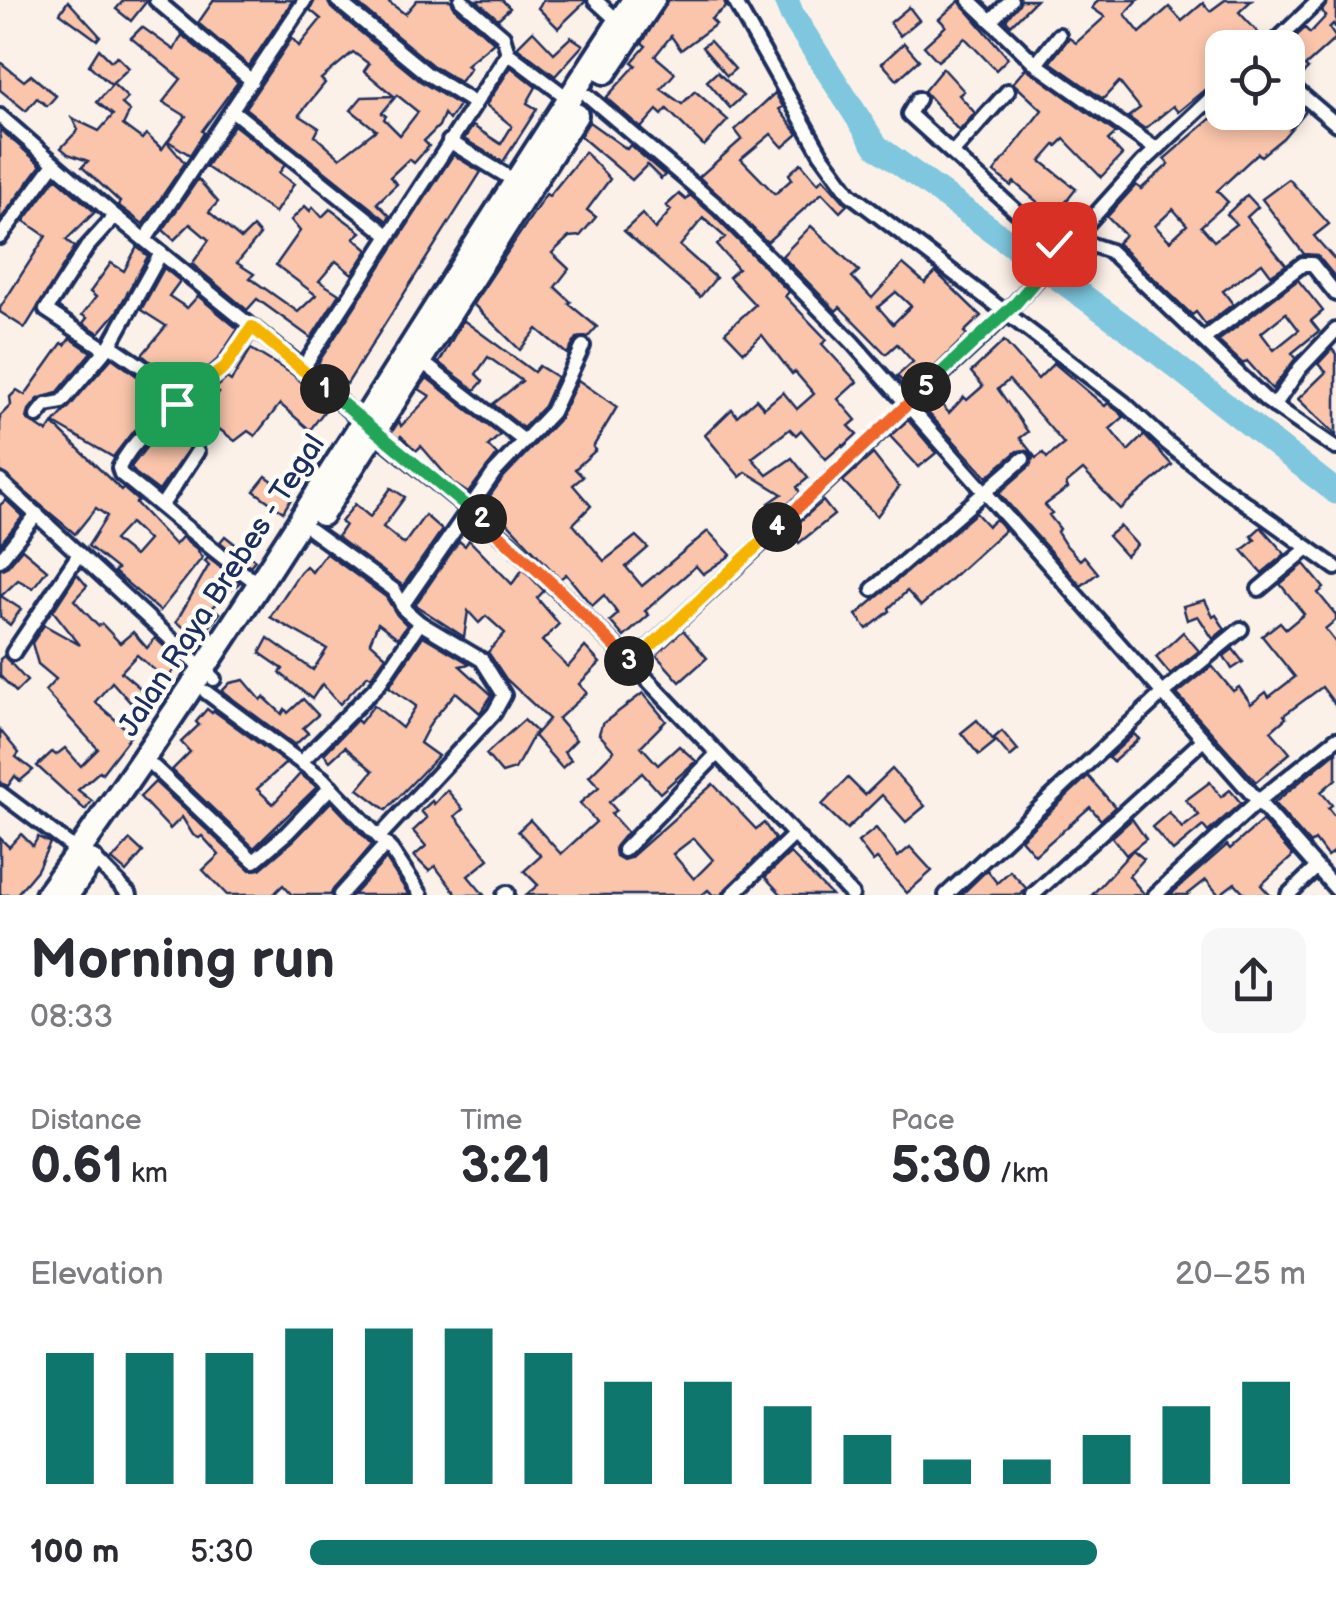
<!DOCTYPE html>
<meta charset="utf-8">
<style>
body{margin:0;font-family:"Balsamiq Sans",sans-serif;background:#f7f7f7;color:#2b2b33;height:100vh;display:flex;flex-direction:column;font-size:38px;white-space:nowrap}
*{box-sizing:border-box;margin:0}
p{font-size:32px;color:#7c7c81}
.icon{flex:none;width:55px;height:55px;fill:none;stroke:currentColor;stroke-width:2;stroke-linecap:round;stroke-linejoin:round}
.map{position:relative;height:895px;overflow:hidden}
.panel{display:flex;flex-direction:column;background:#fff;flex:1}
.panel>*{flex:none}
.controls{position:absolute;left:1205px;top:30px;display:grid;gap:20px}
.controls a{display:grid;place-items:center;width:100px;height:100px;border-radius:20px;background:#fff;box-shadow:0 5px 15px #0003;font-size:50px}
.pin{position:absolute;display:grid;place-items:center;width:85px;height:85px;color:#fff;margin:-42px;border-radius:20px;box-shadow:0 5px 15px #0006}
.km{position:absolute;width:50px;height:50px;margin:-25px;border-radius:50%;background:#222;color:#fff;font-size:28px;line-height:50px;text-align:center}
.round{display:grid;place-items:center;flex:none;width:105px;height:105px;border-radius:20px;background:#f7f7f7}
.head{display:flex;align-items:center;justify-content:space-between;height:170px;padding:0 30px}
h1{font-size:55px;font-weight:600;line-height:75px}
.stats{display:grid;grid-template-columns:repeat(3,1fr);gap:15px;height:170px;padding:10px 30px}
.stats div{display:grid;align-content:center}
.stats b{font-size:50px;font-weight:600}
.stats small{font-size:28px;font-weight:400}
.stats p{font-size:28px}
.chart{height:280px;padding:20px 30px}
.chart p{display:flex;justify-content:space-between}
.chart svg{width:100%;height:180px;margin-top:10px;stroke:#0f766e;stroke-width:6}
ul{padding:0 30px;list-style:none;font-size:32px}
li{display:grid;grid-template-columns:160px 120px 1fr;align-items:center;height:75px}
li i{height:25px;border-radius:12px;background:#0f766e}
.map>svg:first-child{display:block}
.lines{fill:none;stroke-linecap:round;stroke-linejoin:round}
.river{stroke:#7ec7df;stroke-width:25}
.building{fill:#fac5ab;stroke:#1b2f5e;stroke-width:2.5;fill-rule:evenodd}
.street-casing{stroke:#1b2f5e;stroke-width:20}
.highway-casing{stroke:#1b2f5e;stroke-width:30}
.street{stroke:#fdfcf7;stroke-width:12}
.highway{stroke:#fdfcf7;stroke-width:22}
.split-1-casing{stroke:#fff;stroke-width:20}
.split-2-casing{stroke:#fff;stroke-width:20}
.split-3-casing{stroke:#fff;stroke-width:20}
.split-4-casing{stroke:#fff;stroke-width:20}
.split-5-casing{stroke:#fff;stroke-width:20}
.split-6-casing{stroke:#fff;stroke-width:20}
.split-1{stroke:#f5b400;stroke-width:12}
.split-2{stroke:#22a559;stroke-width:12}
.split-3{stroke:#f0652b;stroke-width:12}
.split-4{stroke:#f5b400;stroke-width:12}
.split-5{stroke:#f0652b;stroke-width:12}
.split-6{stroke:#22a559;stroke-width:12}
.labels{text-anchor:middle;stroke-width:9;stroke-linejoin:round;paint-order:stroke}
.street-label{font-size:30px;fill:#1b2f5e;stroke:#fdfcf7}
</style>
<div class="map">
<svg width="1336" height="895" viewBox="0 0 1336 895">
<rect width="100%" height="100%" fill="#fcf1e8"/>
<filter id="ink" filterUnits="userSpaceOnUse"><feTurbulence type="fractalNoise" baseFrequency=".01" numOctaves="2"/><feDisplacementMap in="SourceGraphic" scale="20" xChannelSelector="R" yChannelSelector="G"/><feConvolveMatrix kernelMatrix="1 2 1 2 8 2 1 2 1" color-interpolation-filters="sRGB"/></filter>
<g filter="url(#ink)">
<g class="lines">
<path class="river" d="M786,0l6,15 84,131 251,182 209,164"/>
</g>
<g class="building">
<path d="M124,0h22v2l-15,19 -15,-12z"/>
<path d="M214,0h79l-44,66 -51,-43z"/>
<path d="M315,0h12l4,8 89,73 39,24 -10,15 -5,-6 -5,12 -15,15 5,5 -15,17 -5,-4 -19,18 7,7 -20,19 13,13 -3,5 -142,-113 47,-70 7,8 22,-27 -11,-9zM353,52l16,12 -5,7 30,25 -32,1 -11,13 25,20 -36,28 -25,-22 4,-8 -20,-13 26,-32 -4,-4zM397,95l21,17 -18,23 -16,-16 2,-3 -4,-3z"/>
<path d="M353,0h33l19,14 12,-14h34l3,8 40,34 -28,23 4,3 -10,14 -28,-17z"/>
<path d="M476,0h26l8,8 -12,11z"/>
<path d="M543,0h42v2l-27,26 -20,-20z"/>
<path d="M668,0h56l2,7 -15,12 5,5 -27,20 -8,6 -10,-14 -16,20 20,17 -14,16 21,15 13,-13 33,29 -24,26 -37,-37 -5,6 -5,-5 -16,18 -35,-30 30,-33 -4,-3 14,-16 -4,-3z"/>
<path d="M1021,0h15l-25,25 -5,-5z"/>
<path d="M1098,0h40l-13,14 15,19 29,-26 13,14 21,-18 7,8 15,-11h27l-13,12 23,25 -11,11h-29v19l-12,10 4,5 -36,30 -5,-6 -28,23 -17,-12 12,-9 -21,-26 -16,17 -53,-37 19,-24 7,5 29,-26 -13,-9z"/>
<path d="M1329,0h7v28l-3,-4 -4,4 7,10 -31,28 3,3 -10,10 -10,-6v-16l8,-9 -6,-6 15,-14 5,5 16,-17 -4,-5z"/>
<path d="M68,1l32,35 -3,4 -37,-27z"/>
<path d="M959,1l49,57 -12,12 -31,-32 -27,23 -14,-15 22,-20 -7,-7z"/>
<path d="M909,7l10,13 -19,16 -10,-13z"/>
<path d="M142,27l32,23 8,-15 56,47 -36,49 2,2 -14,22 -22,-14 18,-25 -23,-14 18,-23 -50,-41z"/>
<path d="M533,31l21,22 17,-16 12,8 -28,31 -38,-29z"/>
<path d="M710,41l25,28 -8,7 -25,-29z"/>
<path d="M904,43l15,17 -22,20 -15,-17z"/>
<path d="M99,49l12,12 6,-5 12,12 -18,17 -22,-20z"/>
<path d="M0,62l24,19 7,-6 25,21 -9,10 -10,-8 -11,13 -26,-21z"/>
<path d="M511,67l25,20 -9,16 10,6 -34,53 -39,-23 9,-13 28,18 11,-18 -26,-21z"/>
<path d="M943,68l21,23 -5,4 16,18 -16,18 -35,-40z"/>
<path d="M1026,68l90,65 -8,7 14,15 -21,22 -37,-38 -7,7 -2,-1 -14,16 35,28 -11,14 8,11 -21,16 -11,-13 7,-6 -34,-29 -3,4 -17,-14 48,-62 -29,-27z"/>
<path d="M717,72l26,24 -13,12 -23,-27z"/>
<path d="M113,84l15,14 -6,6 8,7 -7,14 19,14 4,-5 16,15 5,-7 18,21 -42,61 -25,-19 2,-3 -38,-35 6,-6 -20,-7 -7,-6 17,-18 -6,-12 27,13 14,-16 -16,-13z"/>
<path d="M775,93l8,14 -4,2 19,25 -15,13 -12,-13 -30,25 34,35 17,-15 -3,-5 12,-11 17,20 5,-5 24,27 -7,7 -18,-19 -55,49 -68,-65 43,-38 -7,-9z"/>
<path d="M1288,96l18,15 -23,27 -22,18 -3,-3 -41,38 11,11 -27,24 13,15 22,-17 -9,-10 20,-19 11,12 -11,10 39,48 -15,10 -9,-12 -39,28 10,13 -27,21 -10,-13 -4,3 -75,-72 8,-8 -18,-18 29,-32 5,4 28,-25 -5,-5 51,-44 73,-3zM1173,209l14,16 -17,16 -15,-15z"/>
<path d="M589,122l38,27 3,-4 35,30 -4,4 -14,-14 -15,15 -52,-44z"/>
<path d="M234,125l51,40 -6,8 15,11 -19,29 -69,-46z"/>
<path d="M0,129l41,36 -41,55z"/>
<path d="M585,152l25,27 -23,31 9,7 -16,19 -11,1 -17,16 17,16 -14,18 16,15 -2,2 28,23 -9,10 -11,1 -10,16 -30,-25 -17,21 -47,-46 73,-110 3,2z"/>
<path d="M453,155l28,17 -134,212 -29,-21z"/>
<path d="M56,178l39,34 -29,28 9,7 -50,81 -25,-16v-4l46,-72 -22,-15z"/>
<path d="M198,179l20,23 -9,10 32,27 12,-12 7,8 -23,28 17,11 -4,4 48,34 18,-17 -40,-30 24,-34 -9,-11 14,-14 5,5 3,-4 9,10 8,-8 31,23 -7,6 14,12 -16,24 -16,-13 -17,20 20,13 -28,44 -54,-39 -10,11 -55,-46 17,-24 -19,-16 -16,16 -11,-10z"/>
<path d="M1289,179l40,45 -15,12 22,25v17l-19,-23 -13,-1 -42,-55z"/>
<path d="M679,194l7,6 4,-5 23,20 76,77 -4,4 42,44 -5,4 35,38 -19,17 18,21 -7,6 8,8 -14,13 -1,-2 -16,14 -25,-29 -5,5 -6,-6 -38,29 15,17 25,-17 16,20 -11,9 3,6 -23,21 -8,-11 13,-9 -36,-22 -6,5 -35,-42 27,-26 5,7 19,-17 8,9 19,-16 14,17 17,-15 -19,-22 -3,2 -30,-39 -18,17 -19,-20 30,-27 -26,-28 9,-8 -21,-24 8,-8 -22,-19 -23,28 36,32 -16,19 -76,-66 18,-17 13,15 16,-19 -5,-4z"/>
<path d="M811,226l48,45 -7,6 20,21 31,-34 22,19 11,-11 45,44 -17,16 3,3 -56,55 -14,-14 16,-14 -16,-18 -11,10 -46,-47 -4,4 -54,-55zM896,292l15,14 -18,18 -15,-17z"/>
<path d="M137,247l11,9 -32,57 -17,20 -16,-10 4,-5 -5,-3 14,-18 -6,-5 21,-29 13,8z"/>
<path d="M164,268l16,13 -11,15 18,12 11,-12 40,33 -20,30 -34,30 -42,-34 24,-29 -25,-16z"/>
<path d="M1298,280l25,31 -12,10 8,10 -27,22 4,5 -24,31 -25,-28 -4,3 -25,-23zM1286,313l13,17 -25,20 -13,-17z"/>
<path d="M463,320l71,52 5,-6 18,11 -13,29 -21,22 -30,-24 29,-23 -34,-24 -12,17 7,7 -8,9 -36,-27z"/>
<path d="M70,338l21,14 -34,41 -19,6 -9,11 -2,9 20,13 6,-8 68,66 2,-2 15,13 -2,2 39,42 7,-8 15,12 5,9 -42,53 -46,-39 3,-3 -29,-23 19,-30 -11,-8 -21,26 -75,-63v-55l11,-11 -1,-8 7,-7 8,5 37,-52 3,2zM130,523l18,17 -14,16 -20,-16z"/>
<path d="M1004,341l34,38 16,-16 51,43 3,-3 10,8 6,6 -14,12 18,22 16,-16 28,30 -52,44 -37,-39 -17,14 2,4 -23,17 7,8 -3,2 11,14 -3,3 7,11 16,17 4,-4 14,17 -17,13 -82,-93 31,-27 3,-8 -3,-6 -13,-1 -30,26 -65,-71 12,-10 15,17 15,-16 3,3 16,-14 -12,-14zM1009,380l55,64 -17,14 -4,-5 -7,5 -16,-20 8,-6 -30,-43z"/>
<path d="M251,349l41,25 37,31 -19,25 -30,-26 -25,32 -7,-5 -13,10 -16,-12 -16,15h-11l-33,47 -24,-18 -4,-6 17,-22 42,-35 9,7 20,-24 -5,-3 13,-12 4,3z"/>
<path d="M1332,349l4,5v81l-38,-36 28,-27 -8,-8z"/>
<path d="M112,358l40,29 -10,10 15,13 -24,21 -20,26 -59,-34z"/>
<path d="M427,378l73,57 -12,11 9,9 -29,38 -15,-10 -32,-37 -5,5 -15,-15 -2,3 -8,-6 8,-12 2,5 29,-30 -11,-7z"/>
<path d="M578,380l39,27 -24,40 3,3 -21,19 8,8 -10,8 18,21 -18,18 31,37 32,-25 12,12 -22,19 16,19 66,-55 23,24 -28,19 -7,-8 -51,45 4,4 -25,22 -14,-16 8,-7 -14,-19 -12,11 -26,-32 -6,5 -58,-62 -14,-11 -6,1 20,-28 58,-61z"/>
<path d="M908,420l28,33 -17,14 -29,-31z"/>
<path d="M873,454l26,33 -22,29 -34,-35z"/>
<path d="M266,476l27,20 -10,16 -29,-21z"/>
<path d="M391,488l14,9 -22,30 21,17 21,-29 17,15 -39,56 -66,-49 8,-12 -4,-3 14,-18 15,13z"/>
<path d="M6,500l17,16 -23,28v-39z"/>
<path d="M823,501l11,14 -35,28 -10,-12z"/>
<path d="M976,513l12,13 8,-7 9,11 -84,76 -14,-15 -18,17 1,3 -23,18 -11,-14z"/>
<path d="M1120,526l17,19 -11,11 -18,-20z"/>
<path d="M1261,527l24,27 -23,19 -20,-23 13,-10 -4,-4z"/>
<path d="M225,536l30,24 -5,6 -30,-24z"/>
<path d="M469,540l43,44 11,-15 21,22 -7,7 22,26 -17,17 26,26 17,-20 15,16 -21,21 8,9 -29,26 18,21 -12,12 7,8 -9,8 -28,-32 15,-17 -43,-40 -18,-27 17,-19 -19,-17 -7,7 -11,-12 -4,26 -49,-32 44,-64 6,5z"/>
<path d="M22,549l25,21 -14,18 -15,-8 -17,16 20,13 -11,16 -10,-8v-47l8,-4z"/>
<path d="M326,553l60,44 11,18 10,10 -9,13 -20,-15 -8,19 16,14 -15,21 -3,-2 -28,29 -18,-20 -10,15 -32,-26 3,-4 -23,-16 8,-15 45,32 14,-21 -57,-32 30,-45 6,-6 6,6z"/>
<path d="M208,558l32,24 -28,26 8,5 -17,22 -2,-3 -5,3 -20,-13 33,-57 -4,-4z"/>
<path d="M1304,564l20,24 -6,5 18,22v5l-11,9 11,14v63l-14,-19 -38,28 2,3 -15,13 19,22 -34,29 -79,-88 35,-28 21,25 6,-4 12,17 15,-12 3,5 26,-20 -33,-41 18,-14 6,7 18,-15 -24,-30z"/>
<path d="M77,574l10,12 -13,14 24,26 4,-2 18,19 13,-11 14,16 8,-10 26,24 -15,18 -29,-25 -16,17 31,26 -9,10 -13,-6 -18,-20 -17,20 37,32 -30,39 -2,-2 -22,19 14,11 -7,9 -48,-44 15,-14 4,3 9,-7 16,18 17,-17 -53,-58 11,-12 -18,-15 -6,-21 12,-18 36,20 -27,-34z"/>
<path d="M1205,600l8,17 3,-2 9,14 -12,10 -15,-23 -11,4 -4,-14z"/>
<path d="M683,630l24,28 -27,24 -24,-27z"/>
<path d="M1183,632l16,19 -29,23 -14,-17z"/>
<path d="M423,636l47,28 -10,2 32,29 -12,18 -24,-21 -25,30 -11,21 18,13 -52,54 -28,-21 15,-18 -28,-24 -15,14 -6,-7 33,-34 3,3 14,-18 28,23 14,-22 -27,-19z"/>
<path d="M1233,649l10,13 -11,7 -8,-13z"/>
<path d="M4,656l23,25 -11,11 -16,-16v-17z"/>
<path d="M244,680l17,20 3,-3 18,17 3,-5 3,4 15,-14 15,16 -15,13 5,5 -13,12 -73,-54 8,-8z"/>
<path d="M643,693l23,28 -25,25 17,19 21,-19 17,15 -36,32 -18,-20 -33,29 7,8 -5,4 16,18 -12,15 1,9 7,4 7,-2 83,-74 43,45 8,-6 11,16 -54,56h-8l-5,-5 -6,5h-176l12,-10 -14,-14 17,-15 -23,-25 12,-11 31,34 35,-32 -16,-19 19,-16 -10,-11 25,-25 -15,-17 3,-10zM694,838l19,22 -19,19 -21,-25z"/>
<path d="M207,709l5,4 2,-2 72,52 -29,26 16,15 27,-30 17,13 -63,61 -82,-78 18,-18 -9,-10 18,-17 -3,-3z"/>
<path d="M524,720l12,11 -21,38 -13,4 -16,-19z"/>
<path d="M977,720l18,22 -16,13 -18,-22z"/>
<path d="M0,730l19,23 -3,4 17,13 -13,11 -5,-5 -7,10 -8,-3z"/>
<path d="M1002,731l16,19 -8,7 -16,-19z"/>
<path d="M1134,734l5,5 -26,23 -5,-4z"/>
<path d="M1336,752v27l-15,13 11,13 -4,3 8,10v32l-9,6 -12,-16 -5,4 -36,-41z"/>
<path d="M892,769l33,37 -19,16 -24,-27 -35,34 -25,-24 26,-27 17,17z"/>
<path d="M1088,776l27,31 -14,13 -11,-13 -55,48 -14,-16z"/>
<path d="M155,782l95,88 10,-1 34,-29 37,-38 41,43 -42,50h-38l-9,-10 -10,10h-46l-24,-25 16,-15 -17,-19 -3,2 -6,-3 -11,-18 -12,12 -30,-32z"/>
<path d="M1210,782l11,15 9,-7 11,13 -33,29 -5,-6 -30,25 -21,-24 17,-15 13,16 17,-13 -13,-15z"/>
<path d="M447,790l16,19 -8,7 34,43 -21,17 16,19h-27l-22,-29 -6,5 -15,-15 12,-10 -13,-15 14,-13 -6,-7 11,-10 2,3z"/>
<path d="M1132,819l14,20 -20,16 -14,-18z"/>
<path d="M1262,821l31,35 -32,29 9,10h-24l-11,-12 -16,12 -13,-15 -19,15h-17l57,-50 3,4z"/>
<path d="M876,828l22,29 12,-10 22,24 -25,22 -30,-34 -4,3 -15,-20z"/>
<path d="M21,834l12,12 5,-9 12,6 -13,27 -21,25h-16v-57l9,9z"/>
<path d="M130,840l13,12 -17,20 -14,-12z"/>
<path d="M1133,850l11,9 -15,17 16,19h-53z"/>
<path d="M790,853l41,42h-49l-17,-18z"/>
<path d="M386,859l23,36h-56z"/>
<path d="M987,870l10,13 13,-12 16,17 -5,7h-60z"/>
</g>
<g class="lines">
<defs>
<g id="street">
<path d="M156,0l96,81"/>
<path d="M337,0l89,73 48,30"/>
<path d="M461,0l42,36 5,17 61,46"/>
<path d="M595,0l24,22"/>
<path d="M734,0l87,154 29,40 274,209 43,40 49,39 120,86"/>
<path d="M969,0l67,64 120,85"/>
<path d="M991,21l20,-21"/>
<path d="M1269,48l50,-48"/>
<path d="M1036,64l23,-29"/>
<path d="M1288,83l48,41"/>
<path d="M588,96l132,112 132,134 484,547"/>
<path d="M918,99l-9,15 141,128 36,1 24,8 156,149 70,48"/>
<path d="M233,111l155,124"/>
<path d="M0,116l115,100 188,152 59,54 146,119 115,113 229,241"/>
<path d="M449,141l66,40"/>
<path d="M953,152l55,-61"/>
<path d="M0,237l54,-73"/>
<path d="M145,240l160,-240"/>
<path d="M252,327c-9,13 -17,27 -27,39 -32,37 -84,56 -106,102l2,6c47,37 90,76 139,111"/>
<path d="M1204,339l99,-75h9l24,30"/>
<path d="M110,345l44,30 28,26"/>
<path d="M105,349l-59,-39 41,-63 28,-31"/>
<path d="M421,361l102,79"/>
<path d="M303,368l205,-315"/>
<path d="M1274,406l26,-38 36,-38"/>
<path d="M37,416l9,-11 16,-3 48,-57 51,-92"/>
<path d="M0,481l214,198"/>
<path d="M162,505l35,-53"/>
<path d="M311,530l83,60 11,20 15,13 62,37 22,35 -10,18 -115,124"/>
<path d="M0,560l37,-46"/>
<path d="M873,589l150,-130"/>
<path d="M1259,589l49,-41"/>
<path d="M402,606l92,-133 58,-61 31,-66"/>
<path d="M13,653l66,-99"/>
<path d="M632,664l368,-344 142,-157 80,-75"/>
<path d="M206,692l116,86 70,73 29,44"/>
<path d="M301,762l77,-77 42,-62"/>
<path d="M154,767l100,94 33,-28 44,-46"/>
<path d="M0,793l79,59"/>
<path d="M624,850l92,-95"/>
<path d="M93,857l37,38"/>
<path d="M340,895l46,-51"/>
<path d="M504,895l3,-2"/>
<path d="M732,895l62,-60"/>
<path d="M946,895l217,-202 78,-64"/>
<path d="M1033,895l170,-155"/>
<path d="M1155,895l102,-93 79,-63"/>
<path d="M1288,895l28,-27"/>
</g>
<g id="highway">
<path d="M605,72l48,-72"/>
<path d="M322,514l254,-399"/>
<path d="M47,895c210,-289 389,-598 587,-895"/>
<path d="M67,895l24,-34"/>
</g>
</defs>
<use href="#street" class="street-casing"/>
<use href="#highway" class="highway-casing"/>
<use href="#street" class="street"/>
<use href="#highway" class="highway"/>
</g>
</g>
<g class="lines" filter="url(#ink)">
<defs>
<path id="split-1" d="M177,404l48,-37 27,-40 73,62"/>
<path id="split-2" d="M325,389l157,130"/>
<path id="split-3" d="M482,519l76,70 71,72"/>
<path id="split-4" d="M629,661l3,3 145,-137"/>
<path id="split-5" d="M777,527l149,-140"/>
<path id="split-6" d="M926,387l90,-84 53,-62 -15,3"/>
</defs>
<use href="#split-1" class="split-1-casing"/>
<use href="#split-2" class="split-2-casing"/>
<use href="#split-3" class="split-3-casing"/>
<use href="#split-4" class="split-4-casing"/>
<use href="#split-5" class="split-5-casing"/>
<use href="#split-6" class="split-6-casing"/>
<use href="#split-1" class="split-1"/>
<use href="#split-2" class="split-2"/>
<use href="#split-3" class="split-3"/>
<use href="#split-4" class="split-4"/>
<use href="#split-5" class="split-5"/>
<use href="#split-6" class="split-6"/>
</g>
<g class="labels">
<g class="street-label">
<text transform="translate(221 585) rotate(-57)" y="10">Jalan Raya Brebes - Tegal</text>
</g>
</g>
</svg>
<div class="controls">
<a><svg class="icon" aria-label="locate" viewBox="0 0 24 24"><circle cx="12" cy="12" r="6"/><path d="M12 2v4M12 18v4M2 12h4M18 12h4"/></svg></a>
</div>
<div class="pin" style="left:177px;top:404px;background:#1e9e55"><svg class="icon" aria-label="arrive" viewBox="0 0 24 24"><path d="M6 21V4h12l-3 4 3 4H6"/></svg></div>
<div class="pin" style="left:1054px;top:244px;background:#d93025"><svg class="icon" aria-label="check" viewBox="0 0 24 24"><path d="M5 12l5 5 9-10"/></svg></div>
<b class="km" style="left:325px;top:389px">1</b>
<b class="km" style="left:482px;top:519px">2</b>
<b class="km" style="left:629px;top:661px">3</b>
<b class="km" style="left:777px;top:527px">4</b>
<b class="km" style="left:926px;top:387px">5</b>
</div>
<section class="panel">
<div class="head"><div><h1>Morning run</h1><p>08:33</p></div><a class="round"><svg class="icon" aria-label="share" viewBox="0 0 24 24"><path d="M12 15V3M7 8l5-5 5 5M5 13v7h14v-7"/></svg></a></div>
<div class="stats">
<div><p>Distance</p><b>0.61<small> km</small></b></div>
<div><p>Time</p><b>3:21</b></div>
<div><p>Pace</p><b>5:30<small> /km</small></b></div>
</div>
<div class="chart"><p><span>Elevation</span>20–25 m</p>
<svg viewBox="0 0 160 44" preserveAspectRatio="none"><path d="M5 44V12M15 44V12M25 44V12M35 44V6M45 44V6M55 44V6M65 44V12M75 44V19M85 44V19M95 44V25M105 44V32M115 44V38M125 44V38M135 44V32M145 44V25M155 44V19"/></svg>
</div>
<ul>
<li><b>100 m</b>5:30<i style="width:79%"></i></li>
</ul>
</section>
